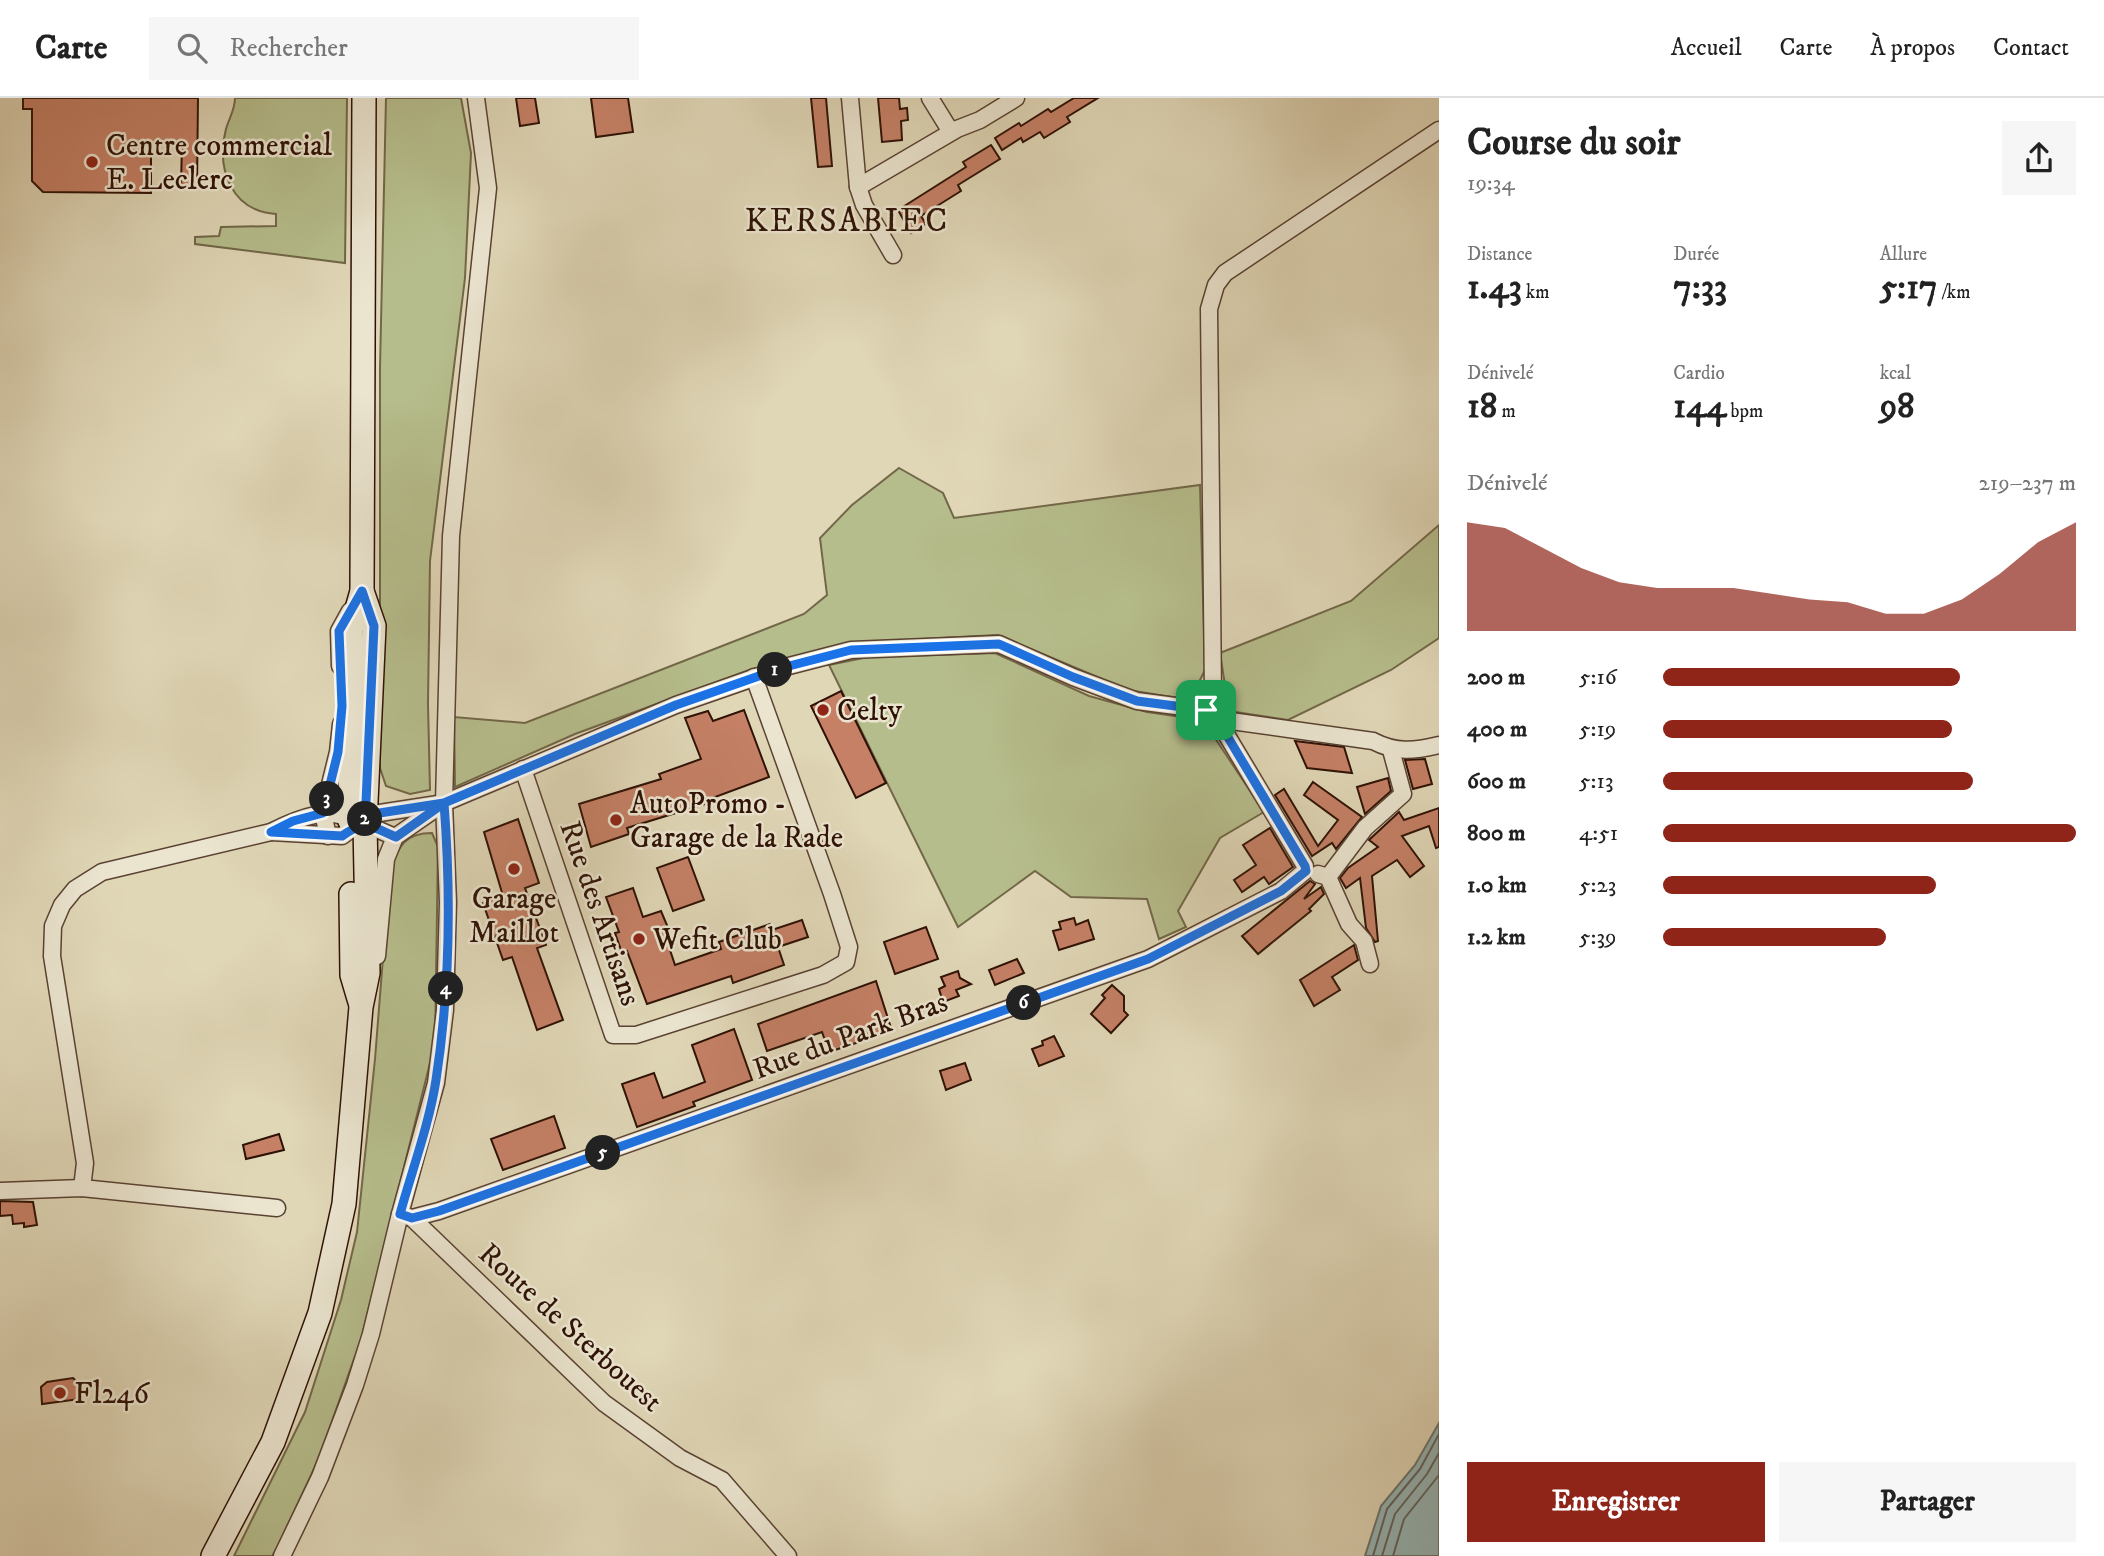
<!DOCTYPE html>
<html lang="fr">
<meta charset="utf-8">
<style>
body{margin:0;font-family:"IM FELL DW Pica",serif;background:#f6f6f6;color:#222;height:100vh;display:flex;flex-direction:column;font-size:26px;white-space:nowrap}
*{box-sizing:border-box;margin:0}
p{font-size:23px;color:#767676}
.icon{flex:none;width:38px;height:38px;fill:none;stroke:currentColor;stroke-width:2;stroke-linecap:round;stroke-linejoin:round}
.map{position:relative;flex:1;overflow:hidden}
.details{display:flex;flex-direction:column;background:#fff;width:665px}
.details>*{flex:none}
.pin{position:absolute;display:grid;place-items:center;width:60px;height:60px;color:#fff;margin:-30px;border-radius:14px;box-shadow:0 4px 10px #0006}
.km{position:absolute;width:35px;height:35px;margin:-18px;border-radius:50%;background:#222;color:#fff;font-size:19px;line-height:35px;text-align:center}
.round{display:grid;place-items:center;flex:none;width:74px;height:74px;border-radius:0px;background:#f6f6f6}
.summary{display:flex;align-items:center;justify-content:space-between;height:119px;padding:0 28px}
h1{font-size:38px;font-weight:800;line-height:52px}
.stats{display:grid;grid-template-columns:repeat(3,1fr);gap:10px;height:119px;padding:7px 28px}
.stats div{display:grid;align-content:center}
.stats b{font-size:35px;font-weight:800}
.stats small{font-size:19px;font-weight:400}
.stats p{font-size:19px}
.chart{height:196px;padding:14px 28px}
.chart p{display:flex;justify-content:space-between}
.chart svg{width:100%;height:126px;margin-top:7px;fill:#8f2418;opacity:.7}
.cta{display:flex;gap:14px;margin-top:auto;padding:14px 28px}
.cta a{flex:1;height:80px;border-radius:0px;background:#8f2418;color:#fff;font-size:28px;font-weight:800;line-height:80px;text-align:center}
.cta a+a{background:#f6f6f6;color:#222}
ul{padding:0 28px;list-style:none;font-size:23px}
li{display:grid;grid-template-columns:112px 84px 1fr;align-items:center;height:52px}
li i{height:18px;border-radius:9px;background:#8f2418}
header{display:flex;align-items:center;gap:42px;box-sizing:border-box;height:98px;padding:0 35px;background:#fff;border-bottom:2px solid #e0e0e0}
header strong{font-size:33px}
nav{display:flex;gap:38px;margin-inline-start:auto;font-size:24px}
.search{width:490px;height:63px;background:#f6f6f6;display:flex;align-items:center;gap:18px;box-sizing:border-box;padding:0 24px;border-radius:0px;color:#767676;font-size:26px}
main{display:flex;flex:1;min-height:0}
.map>svg:first-child{display:block}
.green{fill:#b6bd8c;stroke:#726748;stroke-width:2}
.water{fill:#97b7b8;stroke:#6d7570;stroke-width:2}
.lines{fill:none;stroke-linecap:round;stroke-linejoin:round}
.shore{stroke:#62645e;stroke-width:2}
.building{fill:#c58066;stroke:#2e1105;stroke-width:2}
.street-casing{stroke:#5a4232;stroke-width:19}
.secondary-casing{stroke:#2e1105;stroke-width:26}
.street{stroke:#ebe5d0;stroke-width:16}
.secondary{stroke:#ebe5d0;stroke-width:23}
.route-casing{stroke:#fff;stroke-width:14}
.route{stroke:#1a73e8;stroke-width:9}
.poi-dot{fill:#8f2418;stroke:#ebe5d0;stroke-width:2.5}
.labels{text-anchor:middle;stroke-width:5;stroke-linejoin:round;paint-order:stroke}
.poi-label{font-size:30px;fill:#2e1105;stroke:#ebe5d0;text-anchor:start}
.street-label{font-size:30px;fill:#2e1105;stroke:#ebe5d0}
.quarter-label{font-size:33px;letter-spacing:2px;fill:#2e1105;stroke:#ebe5d0}
</style>
<header>
<strong>Carte</strong>
<div class="search"><svg class="icon" aria-label="search" viewBox="0 0 24 24"><circle cx="10" cy="10" r="6"/><path d="M15 15l6 6"/></svg>Rechercher</div>
<nav><a>Accueil</a><a>Carte</a><a>À propos</a><a>Contact</a></nav>
</header>
<main>
<div class="map">
<svg width="1439" height="1458" viewBox="0 0 1439 1458">
<rect width="100%" height="100%" fill="#e0d7b7"/>
<filter id="stains"><feTurbulence type="fractalNoise" baseFrequency=".00286" numOctaves="4"/><feColorMatrix values="0 0 0 0 .2 0 0 0 0 .09 0 0 0 0 .02 0 0 0 .5 -.17"/></filter>
<radialGradient id="worn" r=".72"><stop offset=".6" stop-color="#630" stop-opacity="0"/><stop offset="1" stop-color="#630" stop-opacity=".3"/></radialGradient>
<g class="green">
<path d="M235,0h112l-2,165 -150,-19v-7l24,-1 2,-9 55,-1v-12c-45,-3 -60,-45 -50,-85 3,-11 9,-19 9,-31z"/>
<path d="M386,0h75l10,55 -6,125 -35,283 -2,143 2,86 -20,4 -24,-8 -6,-18v-400z"/>
<path d="M899,370l44,25 11,25 246,-33 5,185 -8,16v15l-69,-11 -130,-55 -134,7 -115,28 -174,64 -120,53 -1,-70 71,6 279,-109 23,-19 -7,-57 32,-33z"/>
<path d="M1439,427v113l-48,32 -103,50 -59,-9 -9,-58 131,-52z"/>
<path d="M995,555l94,43 58,16 56,8 61,92 -44,26 -42,73 8,16 -27,12 -12,-40 -76,-2 -36,-26 -77,56 -129,-262 39,-8z"/>
<path d="M432,735l6,14 -3,196 -74,296 -42,119 -42,90 -5,8h-38l71,-144 36,-112 16,-68 18,-173 15,-190c9,-23 15,-36 42,-36z"/>
</g>
<path class="water" d="M1439,1325v133h-74l16,-50 34,-41z"/>
<g class="lines">
<g class="shore">
<path d="M1373,1458l14,-47 33,-40 19,-35"/>
<path d="M1382,1458l13,-42 32,-40 12,-21"/>
<path d="M1393,1458l11,-37 35,-44"/>
</g>
</g>
<g class="building">
<path d="M23,0h175l-1,88h-16l1,-43h-31v50l-108,-1 -11,-11v-72h-9z"/>
<path d="M516,0h19l4,25 -19,3z"/>
<path d="M591,0h37l5,34 -37,5z"/>
<path d="M811,0h15l6,68 -14,1z"/>
<path d="M878,0h21l1,11 7,-1 1,12 -7,1 1,19 -20,2z"/>
<path d="M1074,0h24l-31,19 3,5 -26,16 -4,-6 -17,10 -2,-4 -19,12 -7,-12 24,-15 2,3 27,-17 3,3z"/>
<path d="M991,47l9,14 -42,26 3,6 -40,25 5,8 -15,9 -13,-23 68,-43 -3,-5z"/>
<path d="M841,593l45,92 -30,15 -45,-92z"/>
<path d="M744,612l25,67 -65,24 1,3 -78,24 2,6 -38,13 -12,-43 82,-25 -2,-5 42,-15 -16,-41 23,-7 5,10z"/>
<path d="M1295,643l49,6 8,26 -45,-5z"/>
<path d="M1425,661l7,25 -19,5 -8,-29z"/>
<path d="M1388,680l3,13 -26,23 -8,-27z"/>
<path d="M1313,684l49,35 -26,32 -4,-6 -20,13 -37,-61 9,-6 34,57 20,-26 -34,-25z"/>
<path d="M1439,710v39l-3,1 -7,-22 -27,10 22,30 -14,11 -13,-17 -25,16 6,65 -3,1 -9,-14 -6,-50 -14,10 -6,-10 8,-10 30,-21 -9,-7 30,-28 5,8z"/>
<path d="M518,721l21,64 -14,5 21,57 -9,3 26,72 -26,10 -25,-73 -9,3 -20,-57 20,-7 -19,-64z"/>
<path d="M1270,730l23,39 -24,17 -5,-7 -22,15 -8,-12 22,-15 -13,-20z"/>
<path d="M688,759l16,43 -31,11 -16,-43z"/>
<path d="M1310,783l5,3 -11,15 17,-12 3,7 -15,15 2,2 -53,43 -16,-18z"/>
<path d="M633,790l10,29 18,-6 8,19 -5,2 11,33 46,-16 -2,-7 51,-18 2,6 30,-10 6,17 -30,10 6,18 -51,18 -2,-7 -84,28 -20,-53 -5,2 -7,-20 4,-1 -13,-35z"/>
<path d="M1074,820l2,7 12,-5 6,19 -35,11 -6,-19 8,-2 -2,-7z"/>
<path d="M926,829l12,32 -43,15 -11,-32z"/>
<path d="M1354,847l4,15 -26,17 8,13 -26,16 -14,-26z"/>
<path d="M1017,861l7,14 -29,12 -6,-15z"/>
<path d="M958,873l2,7 11,6 -15,6 3,6 -16,6 -4,-13 6,-3 -4,-9z"/>
<path d="M876,883l16,50 -63,21 -7,-20 -55,19 -9,-27z"/>
<path d="M1112,887l12,11v15l4,4 -17,18 -20,-19 14,-16 -3,-3z"/>
<path d="M734,931l18,51 -59,22 2,4 -58,21 -15,-43 32,-11 9,25 42,-16 -13,-37z"/>
<path d="M1054,938l10,20 -25,10 -7,-17 11,-4 -1,-4z"/>
<path d="M965,965l6,17 -25,10 -6,-19z"/>
<path d="M554,1018l11,32 -62,22 -12,-31z"/>
<path d="M279,1036l5,16 -38,9 -3,-14z"/>
<path d="M0,1103l33,1 4,23 -13,2v-4l-11,1 -1,-9 -12,1z"/>
<path d="M73,1280l4,4 3,17 -38,5 -1,-17 6,-5z"/>
</g>
<g class="lines">
<defs>
<g id="street">
<path d="M850,0l8,89 6,18 29,50"/>
<path d="M930,0l21,34"/>
<path d="M858,89l99,-58 23,-9 36,-22"/>
<path d="M340,568l-1,-35 11,-20"/>
<path d="M1217,621l156,22c23,12 41,10 66,4"/>
<path d="M523,671l90,266h23l187,-60 23,-13 3,-15 -17,-53 -78,-217"/>
<path d="M365,726l8,-10 65,-10"/>
<path d="M271,734l71,4 16,-12h7l30,13"/>
<path d="M328,738l-5,-23 15,-61 3,-28"/>
<path d="M1318,776l10,3 21,47 15,17 6,23"/>
<path d="M1328,779l37,-49 38,-34 -12,-44"/>
<path d="M377,858l9,-97 9,-22 49,-34 232,-98 109,-38 66,-17 148,-6 74,33 64,24 69,9 7,-16 -4,-385 7,-24 9,-12 214,-143"/>
<path d="M82,1090l3,-25 -33,-207 1,-30 9,-21 13,-16 27,-17 169,-40c25,-13 61,-29 86,-8"/>
<path d="M0,1093l82,-3 195,20"/>
<path d="M400,1116l12,4 27,-7 709,-252 133,-68 24,-20v-5l-88,-147 -11,-9"/>
<path d="M412,1120l192,185 76,55 42,22 66,76"/>
<path d="M282,1458l38,-79 35,-92 16,-51 29,-120 36,-131 9,-73 3,-108 -4,-99 7,-267 37,-348 -12,-90"/>
</g>
<g id="secondary">
<path d="M350,723l1,-191 11,-39 2,-493"/>
<path d="M351,796l1,81 8,27"/>
<path d="M213,1458l60,-114 47,-129 24,-109 17,-197 7,-34 -3,-149 9,-198 -12,-35"/>
</g>
</defs>
<use href="#street" class="street-casing"/>
<use href="#secondary" class="secondary-casing"/>
<use href="#street" class="street"/>
<use href="#secondary" class="secondary"/>
</g>
<g class="lines">
<defs>
<path id="route" d="M1206,612l-69,-9 -64,-24 -74,-33 -148,6 -66,17 -109,38 -232,98 -71,11 -8,10 9,-198 -12,-35 -23,40 3,75 -4,46 -15,61 -30,8 -22,11 71,4c25,-18 27,-10 54,1l48,-34c7,91 6,186 -8,277 -7,45 -24,90 -36,134l12,4 27,-7 709,-252 133,-68 25,-20 -1,-5 -88,-147 -11,-9"/>
</defs>
<use href="#route" class="route-casing"/>
<use href="#route" class="route"/>
</g>
<g class="poi-dot">
<circle cx="92" cy="64" r="7"/>
<circle cx="823" cy="612" r="7"/>
<circle cx="616" cy="722" r="7"/>
<circle cx="514" cy="771" r="7"/>
<circle cx="639" cy="841" r="7"/>
<circle cx="60" cy="1295" r="7"/>
</g>
<g class="labels">
<g class="poi-label">
<text x="106" y="57">Centre commercial<tspan x="106" dy="34">E. Leclerc</tspan></text>
<text x="837" y="622">Celty</text>
<text x="630" y="715">AutoPromo -<tspan x="630" dy="34">Garage de la Rade</tspan></text>
<text x="514" y="810" text-anchor="middle">Garage<tspan x="514" dy="34">Maillot</tspan></text>
<text x="653" y="851">Wefit Club</text>
<text x="74" y="1305">Fl246</text>
</g>
<g class="street-label">
<text transform="translate(601 815) rotate(71)" y="10">Rue des Artisans</text>
<text transform="translate(850 937) rotate(-20)" y="10">Rue du Park Bras</text>
<text transform="translate(571 1229) rotate(42)" y="10">Route de Sterbouest</text>
</g>
<g class="quarter-label">
<text x="847" y="133">KERSABIEC</text>
</g>
</g>
<rect width="100%" height="100%" filter="url(#stains)"/>
<rect width="100%" height="100%" fill="url(#worn)"/>
</svg>
<div class="pin" style="left:1206px;top:612px;background:#1e9e55"><svg class="icon" aria-label="arrive" viewBox="0 0 24 24"><path d="M6 21V4h12l-3 4 3 4H6"/></svg></div>
<b class="km" style="left:775px;top:572px">1</b>
<b class="km" style="left:365px;top:721px">2</b>
<b class="km" style="left:327px;top:701px">3</b>
<b class="km" style="left:446px;top:891px">4</b>
<b class="km" style="left:603px;top:1055px">5</b>
<b class="km" style="left:1024px;top:905px">6</b>
</div>
<section class="details">
<div class="summary"><div><h1>Course du soir</h1><p>19:34</p></div><a class="round"><svg class="icon" aria-label="share" viewBox="0 0 24 24"><path d="M12 15V3M7 8l5-5 5 5M5 13v7h14v-7"/></svg></a></div>
<div class="stats">
<div><p>Distance</p><b>1.43<small> km</small></b></div>
<div><p>Durée</p><b>7:33</b></div>
<div><p>Allure</p><b>5:17<small> /km</small></b></div>
</div>
<div class="stats">
<div><p>Dénivelé</p><b>18<small> m</small></b></div>
<div><p>Cardio</p><b>144<small> bpm</small></b></div>
<div><p>kcal</p><b>98</b></div>
</div>
<div class="chart"><p><span>Dénivelé</span>219–237 m</p>
<svg viewBox="0 0 160 44" preserveAspectRatio="none"><path d="M0 44V6L10 8L20 15L30 22L40 27L50 29L60 29L70 29L80 31L90 33L100 34L110 38L120 38L130 33L140 24L150 13L160 6V44z"/></svg>
</div>
<ul>
<li><b>200 m</b>5:16<i style="width:72%"></i></li>
<li><b>400 m</b>5:19<i style="width:70%"></i></li>
<li><b>600 m</b>5:13<i style="width:75%"></i></li>
<li><b>800 m</b>4:51<i style="width:100%"></i></li>
<li><b>1.0 km</b>5:23<i style="width:66%"></i></li>
<li><b>1.2 km</b>5:39<i style="width:54%"></i></li>
</ul>
<div class="cta"><a>Enregistrer</a><a>Partager</a></div>
</section>
</main>
